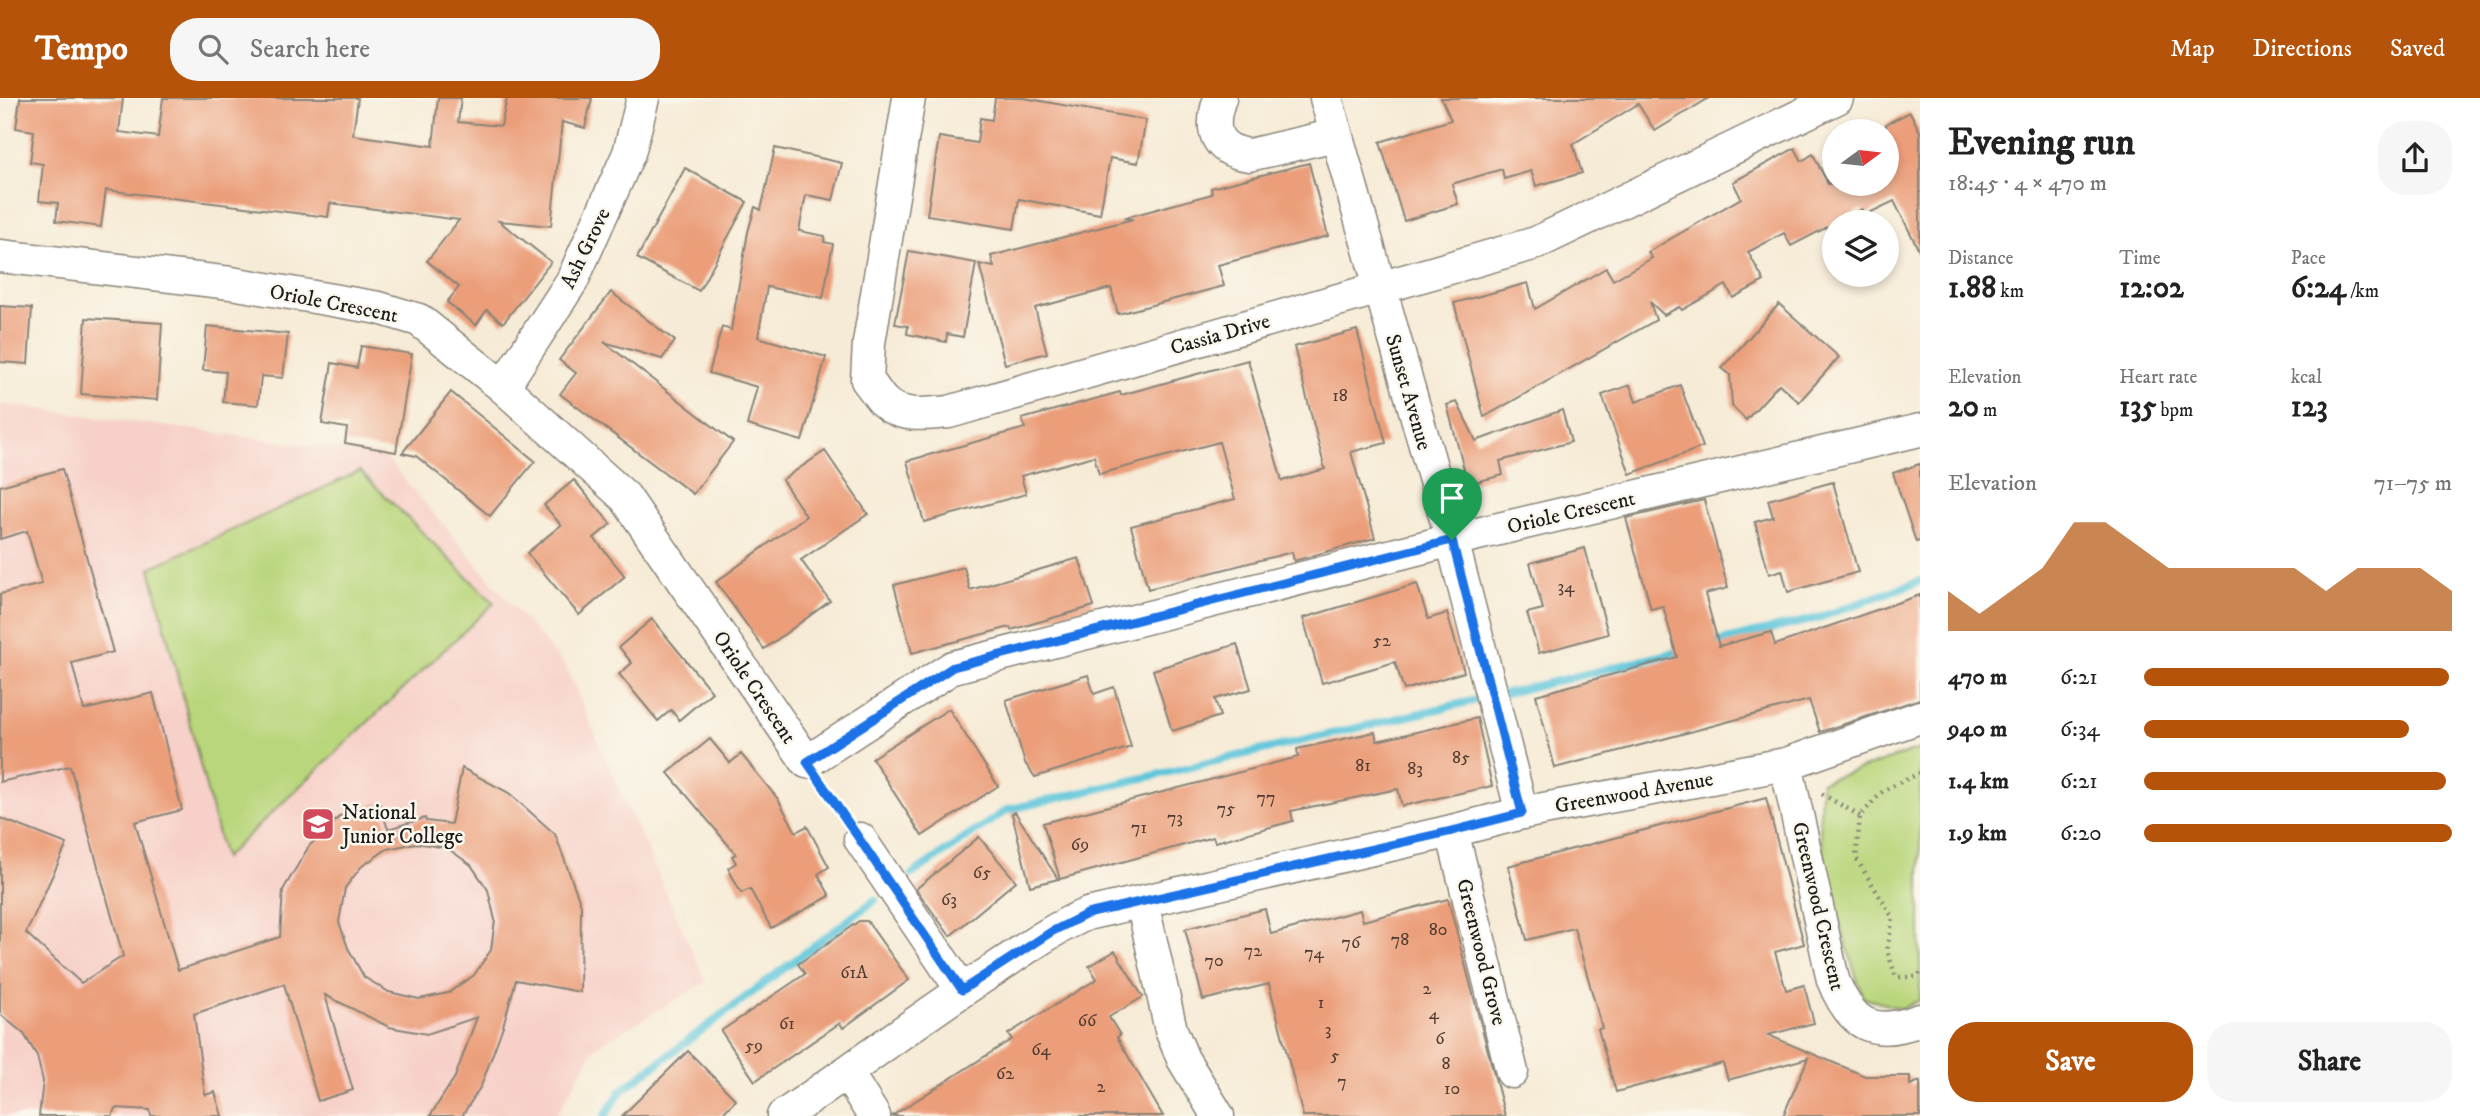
<!DOCTYPE html>
<meta charset="utf-8">
<style>
body{margin:0;font-family:"IM FELL DW Pica",serif;background:#f6f6f6;color:#222;height:100vh;display:flex;flex-direction:column;font-size:26px;white-space:nowrap}
*{box-sizing:border-box;margin:0}
p{font-size:23px;color:#767676}
.icon{flex:none;width:38px;height:38px;fill:none;stroke:currentColor;stroke-width:2;stroke-linecap:round;stroke-linejoin:round}
.map{position:relative;flex:1;overflow:hidden}
.side{display:flex;flex-direction:column;background:#fff;width:560px}
.side>*{flex:none}
.needle{width:46px;rotate:75deg}
.fabs{position:absolute;left:1822px;top:21px;display:grid;gap:14px}
.fabs a{display:grid;place-items:center;width:77px;height:77px;border-radius:50%;background:#fff;box-shadow:0 4px 10px #0003;font-size:35px}
.pin{position:absolute;display:grid;place-items:center;width:60px;height:60px;color:#fff;margin:-72px -30px;border-radius:50% 50% 50% 0;rotate:-45deg;box-shadow:0 0 7px #0007}
.pin .icon{rotate:45deg}
.round{display:grid;place-items:center;flex:none;width:74px;height:74px;border-radius:28px;background:#f6f6f6}
.overview{display:flex;align-items:center;justify-content:space-between;height:119px;padding:0 28px}
h1{font-size:38px;font-weight:700;line-height:52px}
.stats{display:grid;grid-template-columns:repeat(3,1fr);gap:10px;height:119px;padding:7px 28px}
.stats div{display:grid;align-content:center}
.stats b{font-size:30px;font-weight:700}
.stats small{font-size:19px;font-weight:400}
.stats p{font-size:19px}
.chart{height:196px;padding:14px 28px}
.chart p{display:flex;justify-content:space-between}
.chart svg{width:100%;height:126px;margin-top:7px;fill:#b45309;opacity:.7}
.action{display:flex;gap:14px;margin-top:auto;padding:14px 28px}
.action a{flex:1;height:80px;border-radius:28px;background:#b45309;color:#fff;font-size:28px;font-weight:700;line-height:80px;text-align:center}
.action a+a{background:#f6f6f6;color:#222}
ul{padding:0 28px;list-style:none;font-size:23px}
li{display:grid;grid-template-columns:112px 84px 1fr;align-items:center;height:52px}
li i{height:18px;border-radius:9px;background:#b45309}
header{display:flex;align-items:center;gap:42px;box-sizing:border-box;height:98px;padding:0 35px;background:#b45309;color:#fff}
header strong{font-size:33px}
nav{display:flex;gap:38px;margin-inline-start:auto;font-size:24px}
.search{width:490px;height:63px;background:#f6f6f6;display:flex;align-items:center;gap:18px;box-sizing:border-box;padding:0 24px;border-radius:28px;color:#767676;font-size:26px}
main{display:flex;flex:1;min-height:0}
.map>svg:first-child{display:block}
.built{fill:#f7d1c9}
.green{fill:#b9d67c;stroke:#6a794c;stroke-width:2}
.lines{fill:none;stroke-linecap:round;stroke-linejoin:round}
.stream{stroke:#5ec6db;stroke-width:8}
.building{fill:#eb9e79;fill-rule:evenodd}
.minor-casing{stroke:#898479;stroke-width:35}
.path{stroke:#898479;stroke-width:4.5;stroke-dasharray:2 5;stroke-linecap:butt}
.minor{stroke:#fff;stroke-width:32}
.route-casing{stroke:#fff;stroke-width:14}
.route{stroke:#1a73e8;stroke-width:9}
.labels{text-anchor:middle;stroke-width:5;stroke-linejoin:round;paint-order:stroke}
.number-label{font-size:18px;fill:#503c33}
.street-label{font-size:21px;fill:#1c1c1c;stroke:#fbf7ec}
.poi-label{font-size:21px;fill:#1c1c1c;stroke:#fbf7ec;text-anchor:start}
</style>
<header>
<strong>Tempo</strong>
<div class="search"><svg class="icon" aria-label="search" viewBox="0 0 24 24"><circle cx="10" cy="10" r="6"/><path d="M15 15l6 6"/></svg>Search here</div>
<nav><a>Map</a><a>Directions</a><a>Saved</a></nav>
</header>
<main>
<div class="map">
<svg width="1920" height="1018" viewBox="0 0 1920 1018">
<rect width="100%" height="100%" fill="#fbf7ec"/>
<filter id="ink" filterUnits="userSpaceOnUse"><feTurbulence type="fractalNoise" baseFrequency=".0143" numOctaves="2"/><feDisplacementMap in="SourceGraphic" scale="14" xChannelSelector="R" yChannelSelector="G"/><feConvolveMatrix kernelMatrix="1 2 1 2 8 2 1 2 1" color-interpolation-filters="sRGB"/></filter>
<filter id="wash" filterUnits="userSpaceOnUse"><feTurbulence type="fractalNoise" baseFrequency=".00686" numOctaves="4" result="noise"/><feDisplacementMap in="SourceGraphic" scale="28" xChannelSelector="R" yChannelSelector="G"/><feGaussianBlur stdDeviation="1.57" result="paint"/><feColorMatrix in="noise" values="0 0 0 0 0 0 0 0 0 0 0 0 0 0 0 0 0 1.4 0 .05"/><feComposite in="paint" operator="in"/></filter>
<g filter="url(#wash)">
<rect width="100%" height="100%" fill="#f6ebd6"/>
<path class="built" d="M0,306l383,51 182,211 141,316 -111,65 -39,69h-556z"/>
<g class="green">
<path d="M360,373l134,132 -270,255 -74,-290z"/>
<path d="M1920,651v251l-18,9 -39,-11 -36,-115 -7,-53 1,-48z"/>
</g>
<g class="lines">
<g class="stream">
<path d="M1709,546l109,-26 102,-37"/>
<path d="M1498,597l188,-45"/>
<path d="M912,776l95,-64 478,-112"/>
<path d="M605,1018l16,-25 254,-191"/>
</g>
</g>
<g id="blocks">
<g class="building">
<path d="M20,0h103l-4,34 39,5 5,-39h195l-5,37 80,11 5,-48h23l-3,24 43,4 6,-28h85l-7,30 -23,-6 -11,104 -52,-5 52,41 -48,61 -16,-13 -11,15 -29,-23 12,-15 -32,-26 32,-41 -129,-17 -2,14 -222,-27 -5,37 -45,-6 2,-18 -19,-2 4,-37 -13,-2 4,-31 -18,-3z"/>
<path d="M995,0h29l122,22 -8,43 -28,-5 -10,56 -81,-15 -5,30 -87,-14 12,-78 38,6 3,-25 12,2z"/>
<path d="M1441,0h268l-54,33 -17,-27 -65,40 9,29 -46,13 -5,-15 -27,8 -2,-10 -50,15 6,20 -54,17 -24,-79 71,-22z"/>
<path d="M1910,14l10,20v120l-26,-51 -29,14 -3,-6 -71,37 -7,-13 -36,19 16,29 -31,17 -7,-13 -44,25 -3,-3 -15,8 -14,-13 6,18 -172,97 -30,-114 74,-20 7,26 71,-41 7,12 39,-22 -4,-6 93,-54 -8,-16 62,-34 7,13 11,-7 15,30h58v-60z"/>
<path d="M775,50l67,15 -9,37 -27,-5 -7,36 26,5 -1,6 9,2 -10,54 -56,-11 -9,50 68,20 -24,84 -55,-16 10,-38 -48,-14 13,-46 9,3 17,-98 7,-25 6,3z"/>
<path d="M1309,65l19,73 -110,29 6,21 -106,28 -7,-26 -76,20 12,45 -42,11 -26,-100 15,3 -3,-11 142,-37 -9,-1 88,-24 -1,-6z"/>
<path d="M685,70l62,34 -48,89 -62,-33z"/>
<path d="M909,153l67,12 -13,74 -16,-3 -1,8 -39,-8 1,-8 -13,-2z"/>
<path d="M611,194l64,49 -13,18 -58,-17 129,100 -40,52 -133,-100 16,-21 -17,-13z"/>
<path d="M1779,206l60,53 -40,45 -20,-18 -33,36 -14,-14 -2,-31 -8,-7z"/>
<path d="M0,208l32,2 -4,56 -28,-2z"/>
<path d="M86,220l76,5 -5,77 -76,-6z"/>
<path d="M207,228l81,8 -5,44 -22,-2 -3,29 -35,-3 3,-30 -23,-2z"/>
<path d="M1357,232l29,113 -35,9 24,86 -81,23 -2,-9 -144,37 -17,-63 104,-27 -16,-57 -120,32 -5,-18 -73,20 5,18 -102,28 -17,-61 118,-33 -3,-9 98,-27 1,3 127,-35 34,121 43,-12 -31,-122z"/>
<path d="M361,248l51,8 -16,98 -51,-9 2,-15 -25,-4 10,-61 25,5z"/>
<path d="M1630,287l6,17 44,-17 23,62 -73,27 -28,-79z"/>
<path d="M451,294l84,69 -45,55 -74,-60 -14,-3z"/>
<path d="M1457,304l19,39 86,-31 9,32 -71,19 3,14 -35,9 -21,-79z"/>
<path d="M825,353l43,63 -67,46 29,41 -66,48 -48,-67 90,-66 -24,-36z"/>
<path d="M1920,366v77l-4,1 -23,-69z"/>
<path d="M62,371l51,183 -41,11 12,47 69,-17 29,117 -47,12 43,148 102,-33 3,-47 26,-44 31,-30 39,-13 9,26 37,-11 1,3 25,3 11,-56 47,25 46,41 26,71 -1,87 -64,-12 -13,46 -22,60 -19,30h-32l25,-39 22,-60 -50,17 -38,-7 -64,-32 28,95 -35,11 -34,-117 -90,30 11,81 10,-3 7,24h-71l-1,-6 -35,-2 -3,8h-73l4,-35 -6,-25 -13,-22 -24,-20v-196l67,26 -41,89 55,50 42,-27 -53,-190 -70,16v-188l42,-10 -15,-53 -27,8v-53zM416,745l31,5 24,17 17,25 7,30 -4,30 -17,25 -26,18 -29,6 -30,-7 -25,-15 -16,-29 -9,-26 6,-34 16,-21 26,-18z"/>
<path d="M574,382l37,44 -17,14 31,38 -46,39 -52,-62 34,-28 -17,-20z"/>
<path d="M1833,384l25,90 -70,20 -6,-22 -13,4 -14,-52 18,-5 -5,-17z"/>
<path d="M1704,402l24,88 -23,6 14,52 52,-14 4,13 145,-50v104l-100,33 -11,-32 -254,68 -19,-73 141,-38 -14,-51 -12,3 -25,-91z"/>
<path d="M1585,450l23,86 -69,19 -12,-40 16,-4 -13,-46z"/>
<path d="M1079,460l15,48 -83,24 -1,-3 -98,26 -18,-68 70,-18 6,23z"/>
<path d="M1417,486l11,35 19,-6 17,59 -60,18 -9,-28 -73,21 -19,-65z"/>
<path d="M652,521l60,73 -33,28 -8,-10 -13,11 -39,-47 13,-11 -13,-16z"/>
<path d="M1237,546l14,45 -36,10 5,17 -48,15 -19,-61z"/>
<path d="M1088,577l6,19 20,-7 17,60 -96,30 -10,-14 -19,-63z"/>
<path d="M949,611l49,77 -76,50 -50,-78z"/>
<path d="M1477,620l15,68 -90,20 -4,-17 -107,22 2,10 -78,21 -2,-5 -153,42 -17,-56 255,-66 -1,-8 78,-17 2,9z"/>
<path d="M710,641l20,24 11,-9 37,45 18,33 11,-6 22,41 -11,7 12,22 -59,32 -21,-39 -9,4 -13,-25 8,-5 -4,-7 4,-2 -68,-81z"/>
<path d="M1766,700l38,146 -29,8 11,38 18,-5 10,38 -46,12 97,41h45v9l10,-4v35h-137l25,-58 -80,22 -5,-17 -107,29 -18,-63 4,-1 -28,-100 -47,12 -19,-74z"/>
<path d="M1015,714l43,67 -28,7 -18,-72z"/>
<path d="M979,739l37,44 -66,55 -34,-47z"/>
<path d="M1448,801l57,217h-202l-34,-132 -66,16 -18,-71 80,-20 6,25 89,-24 3,11z"/>
<path d="M859,823h8l42,59 -66,48 -3,-5 -85,58 -34,-50 84,-57 -7,-10z"/>
<path d="M1115,853l28,46 -34,20 11,18 -3,2 46,79h-271l120,-77 -4,-5 89,-55 -8,-13z"/>
<path d="M688,953l48,49 -16,16h-98z"/>
</g>
</g>
</g>
<g filter="url(#ink)">
<use href="#blocks" fill-opacity="0" stroke="#898479" stroke-width="2"/>
<g class="lines">
<defs>
<g id="minor">
<path d="M909,0l-40,245 -2,37c6,7 11,16 17,22 17,16 44,12 65,10l587,-169 301,-145"/>
<path d="M1220,0c-11,31 -6,52 29,57l87,-20"/>
<path d="M1326,0l126,442 70,273"/>
<path d="M0,158l231,27 148,25 40,12 84,67 122,110 182,265 146,-95 499,-127 468,-110"/>
<path d="M503,289l69,-106 57,-128 14,-55"/>
<path d="M1786,666l47,216c18,45 39,58 87,40"/>
<path d="M1452,733l60,241"/>
<path d="M860,741l102,151"/>
<path d="M1142,804l29,128 12,29 35,57"/>
<path d="M847,975l27,43"/>
<path d="M783,1018c72,-48 140,-101 212,-147 30,-20 59,-41 92,-55l365,-83 70,-18 264,-49 134,-47"/>
</g>
</defs>
<use href="#minor" class="minor-casing"/>
<g class="path">
<path d="M1920,675l-36,17 -24,26 -4,42 37,60 -6,32 9,27h21l3,-4"/>
<path d="M823,688l21,30"/>
<path d="M1822,696l38,22"/>
</g>
<use href="#minor" class="minor"/>
</g>
</g>
<g class="lines" filter="url(#ink)">
<defs>
<path id="route" d="M1452,442l70,273 -70,18 -365,83 -36,18 -89,58 -155,-228 146,-95z"/>
</defs>
<use href="#route" class="route-casing"/>
<use href="#route" class="route"/>
</g>
<defs>
<symbol id="school-square" viewBox="-11 -11 22 22"><rect x="-9" y="-9" width="18" height="18" rx="4" fill="#d1495b" stroke="#fbf7ec"/><path d="M0-5L7-2L0 1L-7-2ZM-4 1L0 2.5L4 1V4Q0 6-4 4Z" fill="#fff"/></symbol>
</defs>
<g fill-rule="evenodd">
<use href="#school-square" x="299" y="707" width="38" height="38"/>
</g>
<g class="labels">
<g class="number-label">
<text x="1340" y="303">18</text>
<text x="1566" y="494">34</text>
<text x="1382" y="548">52</text>
<text x="1461" y="665">85</text>
<text x="1363" y="673">81</text>
<text x="1415" y="676">83</text>
<text x="1266" y="705">77</text>
<text x="1226" y="716">75</text>
<text x="1175" y="725">73</text>
<text x="1139" y="735">71</text>
<text x="1080" y="752">69</text>
<text x="982" y="780">65</text>
<text x="949" y="807">63</text>
<text x="1438" y="837">80</text>
<text x="1400" y="847">78</text>
<text x="1351" y="850">76</text>
<text x="1253" y="858">72</text>
<text x="1314" y="860">74</text>
<text x="1214" y="868">70</text>
<text x="854" y="880">61A</text>
<text x="1427" y="896">2</text>
<text x="1321" y="910">1</text>
<text x="1434" y="921">4</text>
<text x="1087" y="928">66</text>
<text x="787" y="931">61</text>
<text x="1328" y="937">3</text>
<text x="1440" y="946">6</text>
<text x="754" y="953">59</text>
<text x="1041" y="957">64</text>
<text x="1335" y="963">5</text>
<text x="1446" y="971">8</text>
<text x="1005" y="981">62</text>
<text x="1342" y="989">7</text>
<text x="1101" y="994">2</text>
<text x="1452" y="996">10</text>
</g>
<g class="street-label">
<text transform="translate(585 150) rotate(-64)" y="7">Ash Grove</text>
<text transform="translate(334 205) rotate(11)" y="7">Oriole Crescent</text>
<text transform="translate(1220 236) rotate(-16)" y="7">Cassia Drive</text>
<text transform="translate(1409 294) rotate(74)" y="7">Sunset Avenue</text>
<text transform="translate(1571 414) rotate(-13)" y="7">Oriole Crescent</text>
<text transform="translate(755 589) rotate(56)" y="7">Oriole Crescent</text>
<text transform="translate(1634 694) rotate(-10)" y="7">Greenwood Avenue</text>
<text transform="translate(1819 808) rotate(77)" y="7">Greenwood Crescent</text>
<text transform="translate(1482 854) rotate(76)" y="7">Greenwood Grove</text>
</g>
<g class="poi-label">
<text x="342" y="721">National<tspan x="342" dy="24">Junior College</tspan></text>
</g>
</g>
</svg>
<div class="fabs">
<a><svg class="needle" viewBox="-14 -14 28 28"><path d="M0-13l5 13h-10z" fill="#e53935"/><path d="M0 13l5-13h-10z" fill="#767676"/></svg></a>
<a><svg class="icon" aria-label="layers" viewBox="0 0 24 24"><path d="M12 4l9 5-9 5-9-5zM3 14l9 5 9-5"/></svg></a>
</div>
<div class="pin" style="left:1452px;top:442px;background:#1e9e55"><svg class="icon" aria-label="arrive" viewBox="0 0 24 24"><path d="M6 21V4h12l-3 4 3 4H6"/></svg></div>
</div>
<section class="side">
<div class="overview"><div><h1>Evening run</h1><p>18:45 · 4 × 470 m</p></div><a class="round"><svg class="icon" aria-label="share" viewBox="0 0 24 24"><path d="M12 15V3M7 8l5-5 5 5M5 13v7h14v-7"/></svg></a></div>
<div class="stats">
<div><p>Distance</p><b>1.88<small> km</small></b></div>
<div><p>Time</p><b>12:02</b></div>
<div><p>Pace</p><b>6:24<small> /km</small></b></div>
</div>
<div class="stats">
<div><p>Elevation</p><b>20<small> m</small></b></div>
<div><p>Heart rate</p><b>135<small> bpm</small></b></div>
<div><p>kcal</p><b>123</b></div>
</div>
<div class="chart"><p><span>Elevation</span>71–75 m</p>
<svg viewBox="0 0 160 44" preserveAspectRatio="none"><path d="M0 44V30L10 38L20 30L30 22L40 6L50 6L60 14L70 22L80 22L90 22L100 22L110 22L120 30L130 22L140 22L150 22L160 30V44z"/></svg>
</div>
<ul>
<li><b>470 m</b>6:21<i style="width:99%"></i></li>
<li><b>940 m</b>6:34<i style="width:86%"></i></li>
<li><b>1.4 km</b>6:21<i style="width:98%"></i></li>
<li><b>1.9 km</b>6:20<i style="width:100%"></i></li>
</ul>
<div class="action"><a>Save</a><a>Share</a></div>
</section>
</main>
